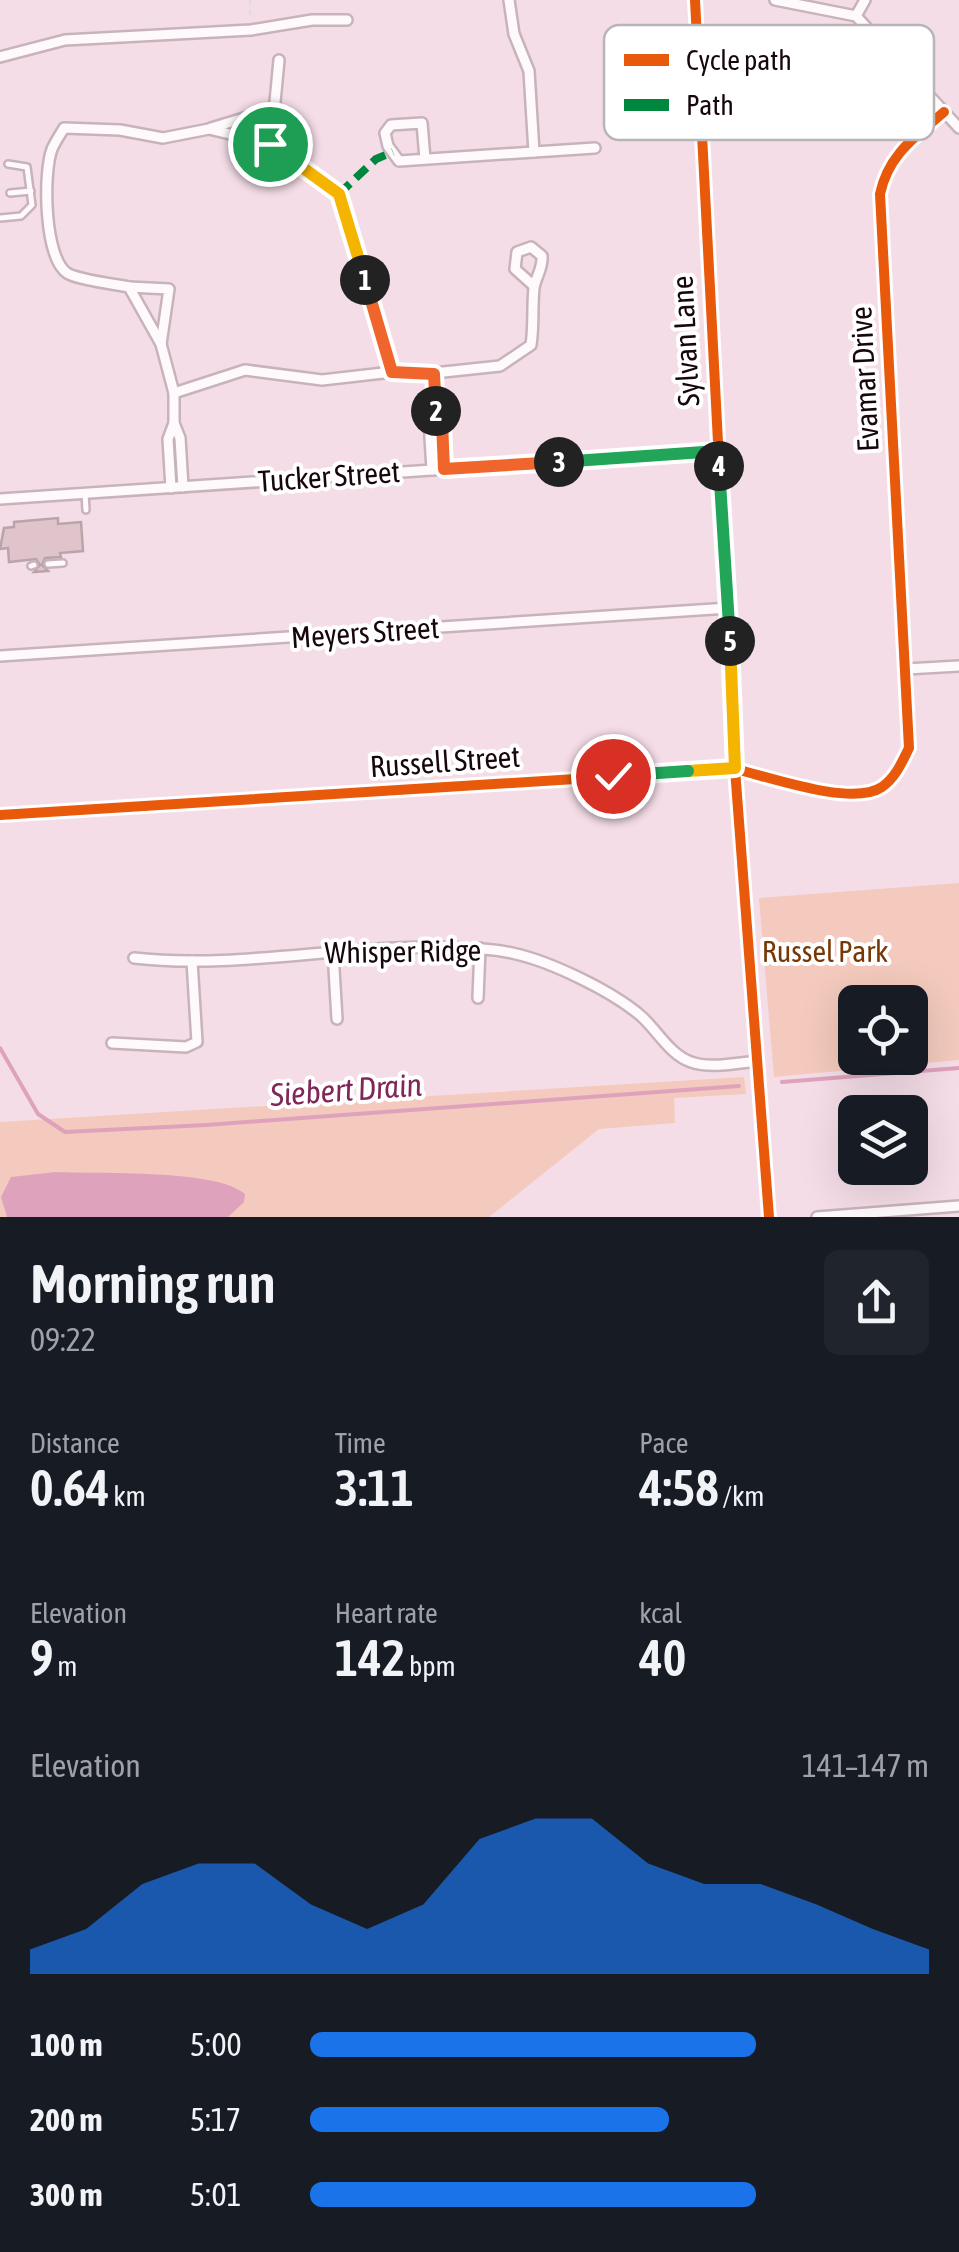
<!DOCTYPE html>
<meta charset="utf-8">
<style>
body{margin:0;font-family:"Asap Condensed",sans-serif;background:#20242c;color:#f1f3f6;height:100vh;display:flex;flex-direction:column;font-size:38px;white-space:nowrap}
*{box-sizing:border-box;margin:0}
p{font-size:32px;color:#9ea1a6}
.icon{flex:none;width:55px;height:55px;fill:none;stroke:currentColor;stroke-width:2;stroke-linecap:round;stroke-linejoin:round}
.map{position:relative;height:1217px;overflow:hidden}
.drawer{display:flex;flex-direction:column;background:#171b24;flex:1}
.drawer>*{flex:none}
.tools{position:absolute;left:838px;top:985px;display:grid;gap:20px}
.tools a{display:grid;place-items:center;width:90px;height:90px;border-radius:15px;background:#171b24;box-shadow:0 10px 40px #0002;font-size:50px}
.pin{position:absolute;display:grid;place-items:center;width:85px;height:85px;color:#fff;margin:-42px;border:5px solid #fff;border-radius:50%;box-shadow:0 2px 10px #0007}
.km{position:absolute;width:50px;height:50px;margin:-25px;border-radius:50%;background:#222;color:#fff;font-size:28px;line-height:50px;text-align:center}
.round{display:grid;place-items:center;flex:none;width:105px;height:105px;border-radius:15px;background:#20242c}
.head{display:flex;align-items:center;justify-content:space-between;height:170px;padding:0 30px}
h1{font-size:55px;font-weight:600;line-height:75px}
.stats{display:grid;grid-template-columns:repeat(3,1fr);gap:15px;height:170px;padding:10px 30px}
.stats div{display:grid;align-content:center}
.stats b{font-size:50px;font-weight:600}
.stats small{font-size:28px;font-weight:400}
.stats p{font-size:28px}
.chart{height:280px;padding:20px 30px}
.chart p{display:flex;justify-content:space-between}
.chart svg{width:100%;height:180px;margin-top:10px;fill:#1a73e8;opacity:.7}
ul{padding:0 30px;list-style:none;font-size:32px}
li{display:grid;grid-template-columns:160px 120px 1fr;align-items:center;height:75px}
li i{height:25px;border-radius:12px;background:#1a73e8}
.map>svg:first-child{display:block}
.green{fill:#f3cabd;fill-rule:evenodd}
.water{fill:#dea2bd}
.lines{fill:none;stroke-linecap:round;stroke-linejoin:round}
.stream{stroke:#dea2bd;stroke-width:4}
.building{fill:#dfc5cb;stroke:#baa4aa;stroke-width:2.5}
.service-casing{stroke:#c8b3bc;stroke-width:10}
.minor-casing{stroke:#c8b3bc;stroke-width:14}
.path{stroke:#e1dade;stroke-width:2.5;stroke-dasharray:5 5;stroke-linecap:butt}
.service{stroke:#fefafb;stroke-width:5}
.minor{stroke:#fefafb;stroke-width:9}
.quiet{stroke:#00873e;stroke-width:8;stroke-dasharray:15 8;stroke-linecap:butt}
.cycleway-casing{stroke:#fff;stroke-width:16}
.cycleway{stroke:#e8590c;stroke-width:10}
.split-1-casing{stroke:#fff;stroke-width:20}
.split-2-casing{stroke:#fff;stroke-width:20}
.split-3-casing{stroke:#fff;stroke-width:20}
.split-4-casing{stroke:#fff;stroke-width:20}
.split-5-casing{stroke:#fff;stroke-width:20}
.split-6-casing{stroke:#fff;stroke-width:20}
.split-7-casing{stroke:#fff;stroke-width:20}
.split-1{stroke:#f5b400;stroke-width:12}
.split-2{stroke:#f0652b;stroke-width:12}
.split-3{stroke:#f0652b;stroke-width:12}
.split-4{stroke:#22a559;stroke-width:12}
.split-5{stroke:#22a559;stroke-width:12}
.split-6{stroke:#f5b400;stroke-width:12}
.split-7{stroke:#22a559;stroke-width:12}
.labels{text-anchor:middle;stroke-width:8;stroke-linejoin:round;paint-order:stroke}
.street-label{font-size:30px;fill:#17060e;stroke:#fff}
.park-label{font-size:30px;fill:#783805;stroke:#fff}
.water-label{font-size:32px;font-style:italic;fill:#802757;stroke:#fff}
.key{fill:#fff;stroke:#b9b4b7;stroke-width:2.5}
.key-label{font-size:28px;fill:#17060e}
</style>
<div class="map">
<svg width="959" height="1217" viewBox="0 0 959 1217">
<rect width="100%" height="100%" fill="#f5dde7"/>
<g class="green">
<path d="M959,883v177l-185,17 -15,-179zM910,1002v56h-55v-56z"/>
<path d="M744,1077l2,17 -72,4 1,25 -76,6 -110,88h-489v-95z"/>
</g>
<path class="water" d="M56,1172c41,2 161,-3 189,22l-1,8 -16,15h-221l-6,-20 10,-20z"/>
<g class="lines">
<g class="stream">
<path d="M0,1048l38,66 27,18 141,-7 533,-39"/>
<path d="M782,1082l177,-14"/>
</g>
</g>
<path class="building" d="M58,518v6l23,-2 2,29 -23,2 1,4 -16,1 -3,7 6,6 -14,1 6,-7 -4,-6 -27,3 -1,-14 -8,1 4,-21 10,-1v-5z"/>
<g class="lines">
<defs>
<g id="service">
<path d="M10,193l21,-2"/>
<path d="M0,218l21,-2 11,-11 -5,-38 -19,-3"/>
<path d="M85,493l1,17"/>
<path d="M48,564l15,-1"/>
<path d="M31,566l3,-1"/>
</g>
<g id="minor">
<path d="M695,0l40,769 34,448"/>
<path d="M775,0l81,16 103,112"/>
<path d="M856,16l9,-16"/>
<path d="M0,57l65,-17 186,-10 61,-10h35"/>
<path d="M211,128l63,-19"/>
<path d="M271,144l8,-84"/>
<path d="M534,152l61,-4"/>
<path d="M425,159l-3,-36 -31,2 -6,8 3,13 11,15 135,-9 -5,-81 -15,-37 -5,-34"/>
<path d="M129,287l40,2 -8,55"/>
<path d="M174,393l71,-23 77,10 70,-8 42,1 66,-7 31,-21c3,-19 1,-39 3,-57 2,-12 9,-19 8,-32l-11,-9 -14,5 -2,17 19,17"/>
<path d="M435,409l7,13 2,47"/>
<path d="M174,423l6,15 3,49"/>
<path d="M432,470l-3,-49 6,-12 -1,-36"/>
<path d="M171,488l-3,-49 6,-16v-30l-13,-49 -32,-57c-15,-3 -51,-7 -62,-14 -23,-16 -24,-100 -15,-124 3,-7 8,-14 12,-21l56,2 43,8 46,-9 62,15 68,50 53,178"/>
<path d="M0,499l717,-48"/>
<path d="M0,656l729,-48"/>
<path d="M906,669l53,-3"/>
<path d="M0,815l735,-46c35,8 117,38 147,18 14,-10 20,-25 27,-39l-29,-554c8,-39 35,-57 64,-82"/>
<path d="M333,952l4,67"/>
<path d="M134,958c96,11 198,-11 295,-11 28,1 56,0 83,6 38,8 100,38 129,63 16,14 29,39 50,46 19,7 47,1 67,-1"/>
<path d="M478,998l2,-50"/>
<path d="M112,1043l74,4 11,-5 -5,-81"/>
<path d="M817,1217l142,-11"/>
</g>
</defs>
<use href="#service" class="service-casing"/>
<use href="#minor" class="minor-casing"/>
<path class="path" d="M250,0v19"/>
<use href="#service" class="service"/>
<use href="#minor" class="minor"/>
<path class="quiet" d="M339,194l37,-35 17,-7"/>
<defs>
<g id="cycleway">
<path d="M695,0l40,769 34,448"/>
<path d="M0,815l735,-46c35,8 117,38 147,18 14,-10 20,-25 27,-39l-29,-554c8,-39 35,-57 64,-82"/>
</g>
</defs>
<use href="#cycleway" class="cycleway-casing"/>
<use href="#cycleway" class="cycleway"/>
</g>
<g class="lines">
<defs>
<path id="split-1" d="M270,144l69,50 26,86"/>
<path id="split-2" d="M365,280l27,92 42,2 2,37"/>
<path id="split-3" d="M436,411l6,11 2,47 115,-7"/>
<path id="split-4" d="M559,462l159,-11 1,15"/>
<path id="split-5" d="M719,466l11,175"/>
<path id="split-6" d="M688,771l47,-3 -5,-127"/>
<path id="split-7" d="M613,776l75,-5"/>
</defs>
<use href="#split-1" class="split-1-casing"/>
<use href="#split-2" class="split-2-casing"/>
<use href="#split-3" class="split-3-casing"/>
<use href="#split-4" class="split-4-casing"/>
<use href="#split-5" class="split-5-casing"/>
<use href="#split-6" class="split-6-casing"/>
<use href="#split-7" class="split-7-casing"/>
<use href="#split-1" class="split-1"/>
<use href="#split-2" class="split-2"/>
<use href="#split-3" class="split-3"/>
<use href="#split-4" class="split-4"/>
<use href="#split-5" class="split-5"/>
<use href="#split-6" class="split-6"/>
<use href="#split-7" class="split-7"/>
</g>
<g class="labels">
<g class="street-label">
<text transform="translate(686 341) rotate(-93)" y="10">Sylvan Lane</text>
<text transform="translate(865 379) rotate(-93)" y="10">Evamar Drive</text>
<text transform="translate(329 477) rotate(-4)" y="10">Tucker Street</text>
<text transform="translate(365 633) rotate(-4)" y="10">Meyers Street</text>
<text transform="translate(445 762) rotate(-4)" y="10">Russell Street</text>
<text transform="translate(403 952) rotate(-1)" y="10">Whisper Ridge</text>
</g>
<g class="park-label">
<text x="825" y="962">Russel Park</text>
</g>
<g class="water-label">
<text transform="translate(346 1090) rotate(-4)" y="11">Siebert Drain</text>
</g>
</g>
<rect x="604" y="25" width="330" height="115" rx="15" class="key"/>
<rect x="624" y="54" width="45" height="12" fill="#e8590c"/>
<rect x="624" y="99" width="45" height="12" fill="#00873e"/>
<g class="key-label">
<text x="686" y="70">Cycle path</text>
<text x="686" y="115">Path</text>
</g>
</svg>
<div class="tools">
<a><svg class="icon" aria-label="locate" viewBox="0 0 24 24"><circle cx="12" cy="12" r="6"/><path d="M12 2v4M12 18v4M2 12h4M18 12h4"/></svg></a>
<a><svg class="icon" aria-label="layers" viewBox="0 0 24 24"><path d="M12 4l9 5-9 5-9-5zM3 14l9 5 9-5"/></svg></a>
</div>
<div class="pin" style="left:270px;top:144px;background:#1e9e55"><svg class="icon" aria-label="arrive" viewBox="0 0 24 24"><path d="M6 21V4h12l-3 4 3 4H6"/></svg></div>
<div class="pin" style="left:613px;top:776px;background:#d93025"><svg class="icon" aria-label="check" viewBox="0 0 24 24"><path d="M5 12l5 5 9-10"/></svg></div>
<b class="km" style="left:365px;top:280px">1</b>
<b class="km" style="left:436px;top:411px">2</b>
<b class="km" style="left:559px;top:462px">3</b>
<b class="km" style="left:719px;top:466px">4</b>
<b class="km" style="left:730px;top:641px">5</b>
</div>
<section class="drawer">
<div class="head"><div><h1>Morning run</h1><p>09:22</p></div><a class="round"><svg class="icon" aria-label="share" viewBox="0 0 24 24"><path d="M12 15V3M7 8l5-5 5 5M5 13v7h14v-7"/></svg></a></div>
<div class="stats">
<div><p>Distance</p><b>0.64<small> km</small></b></div>
<div><p>Time</p><b>3:11</b></div>
<div><p>Pace</p><b>4:58<small> /km</small></b></div>
</div>
<div class="stats">
<div><p>Elevation</p><b>9<small> m</small></b></div>
<div><p>Heart rate</p><b>142<small> bpm</small></b></div>
<div><p>kcal</p><b>40</b></div>
</div>
<div class="chart"><p><span>Elevation</span>141–147 m</p>
<svg viewBox="0 0 160 44" preserveAspectRatio="none"><path d="M0 44V38L10 33L20 22L30 17L40 17L50 27L60 33L70 27L80 11L90 6L100 6L110 17L120 22L130 22L140 27L150 33L160 38V44z"/></svg>
</div>
<ul>
<li><b>100 m</b>5:00<i style="width:72%"></i></li>
<li><b>200 m</b>5:17<i style="width:58%"></i></li>
<li><b>300 m</b>5:01<i style="width:72%"></i></li>
</ul>
</section>
